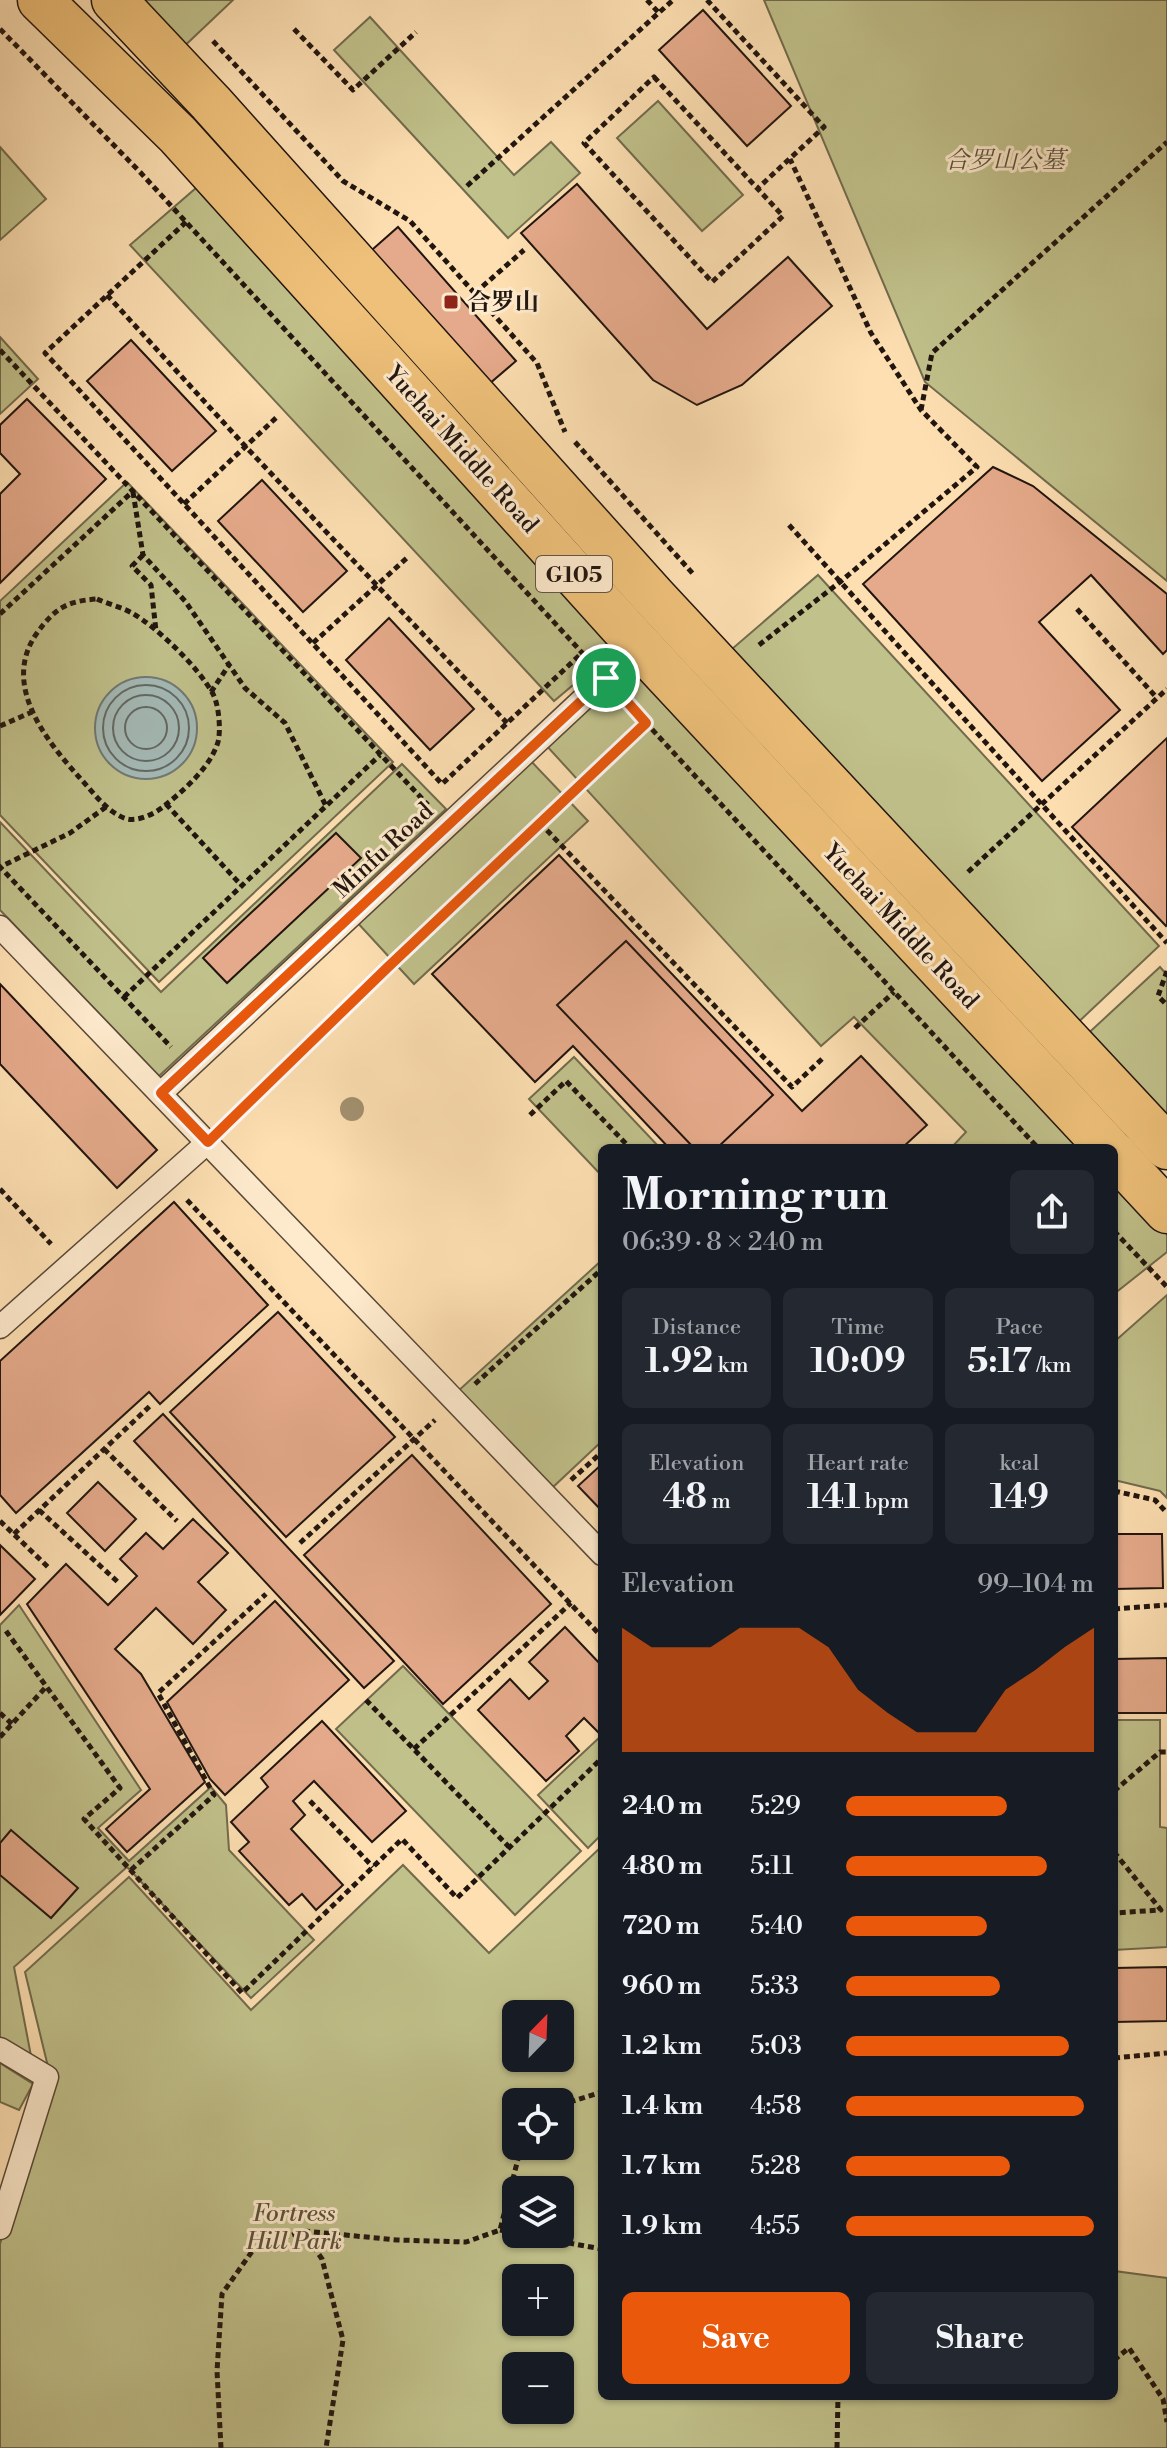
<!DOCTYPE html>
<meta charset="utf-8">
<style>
body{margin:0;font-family:"Libre Bodoni","Noto Serif SC",serif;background:#242831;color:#f1f3f6;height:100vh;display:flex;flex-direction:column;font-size:30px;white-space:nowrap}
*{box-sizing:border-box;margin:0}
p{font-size:26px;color:#9ea1a6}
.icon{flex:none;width:44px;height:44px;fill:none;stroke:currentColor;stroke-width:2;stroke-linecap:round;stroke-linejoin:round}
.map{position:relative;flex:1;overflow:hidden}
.drawer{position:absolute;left:598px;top:1144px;width:520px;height:1256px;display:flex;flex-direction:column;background:#171b24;border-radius:12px;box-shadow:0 2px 6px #0004}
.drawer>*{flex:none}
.needle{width:52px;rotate:23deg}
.buttons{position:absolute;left:502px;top:2000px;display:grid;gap:16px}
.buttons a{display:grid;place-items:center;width:72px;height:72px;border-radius:12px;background:#171b24;box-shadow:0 2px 6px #0004;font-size:40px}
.pin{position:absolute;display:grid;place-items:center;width:68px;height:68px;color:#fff;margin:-34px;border:4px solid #fff;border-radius:50%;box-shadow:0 2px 8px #0007}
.round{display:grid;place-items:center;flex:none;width:84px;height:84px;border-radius:12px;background:#242831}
.overview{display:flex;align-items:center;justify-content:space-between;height:136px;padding:0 24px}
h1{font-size:44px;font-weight:700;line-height:60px}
.stats{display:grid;grid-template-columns:repeat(3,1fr);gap:12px;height:136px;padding:8px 24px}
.stats div{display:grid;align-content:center;border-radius:12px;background:#242831;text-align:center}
.stats b{font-size:34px;font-weight:700}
.stats small{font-size:22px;font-weight:400}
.stats p{font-size:22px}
.chart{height:224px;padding:16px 24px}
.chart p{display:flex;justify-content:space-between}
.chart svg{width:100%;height:144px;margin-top:8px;fill:#ea580c;opacity:.7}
.action{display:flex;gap:16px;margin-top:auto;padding:16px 24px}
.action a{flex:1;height:92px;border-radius:12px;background:#ea580c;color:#fff;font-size:32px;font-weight:700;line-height:92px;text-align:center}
.action a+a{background:#242831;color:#f1f3f6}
ul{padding:0 24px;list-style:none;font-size:26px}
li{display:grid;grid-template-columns:128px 96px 1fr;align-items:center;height:60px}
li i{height:20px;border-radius:10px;background:#ea580c}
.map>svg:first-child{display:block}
.green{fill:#c1c18b;stroke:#716b4d;stroke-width:2;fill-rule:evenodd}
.water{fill:#a4bab7;stroke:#707874;stroke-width:2}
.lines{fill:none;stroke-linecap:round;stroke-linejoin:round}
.shore{stroke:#626863;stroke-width:2}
.building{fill:#e5aa8b;stroke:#21150f;stroke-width:2}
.lane-casing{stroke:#584838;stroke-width:25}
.highway-casing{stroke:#21150f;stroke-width:47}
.path{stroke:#21150f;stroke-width:5;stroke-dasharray:6 4;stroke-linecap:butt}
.lane{stroke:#feeacd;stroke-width:22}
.highway{stroke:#eec079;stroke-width:44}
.tree{fill:#a39170}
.route-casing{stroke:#fff;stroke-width:16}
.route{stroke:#ea580c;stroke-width:10}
.poi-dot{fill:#8f2418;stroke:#feeacd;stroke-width:3}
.labels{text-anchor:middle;stroke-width:6;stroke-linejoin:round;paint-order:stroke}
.shield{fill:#feeacd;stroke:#635548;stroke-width:2}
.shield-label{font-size:22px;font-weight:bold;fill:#21150f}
.park-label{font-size:24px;font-style:italic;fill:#59513a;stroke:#feeacd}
.poi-label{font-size:24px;font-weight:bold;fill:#21150f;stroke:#feeacd;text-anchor:start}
.street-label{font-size:24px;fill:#21150f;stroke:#feeacd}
</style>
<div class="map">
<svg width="1167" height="2448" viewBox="0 0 1167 2448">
<rect width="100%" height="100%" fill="#fddfb2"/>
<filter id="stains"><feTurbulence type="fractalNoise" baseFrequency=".0025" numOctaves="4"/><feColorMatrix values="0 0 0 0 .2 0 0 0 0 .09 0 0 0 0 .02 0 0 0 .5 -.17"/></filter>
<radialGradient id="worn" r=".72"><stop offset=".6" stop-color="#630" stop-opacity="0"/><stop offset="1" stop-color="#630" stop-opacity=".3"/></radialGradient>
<g class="green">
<path d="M127,0h106l-56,53z"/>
<path d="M764,0h403v581l-242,-199z"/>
<path d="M370,17l144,158 37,-33 29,31 -72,65 -174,-188z"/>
<path d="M658,101l85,94 -41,36 -85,-93z"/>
<path d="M0,147l46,52 -46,41z"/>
<path d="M203,182l420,461 -69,58 -424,-456z"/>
<path d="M0,337l38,42 -38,35z"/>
<path d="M127,482l266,280 -234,220 -159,-167v-214z"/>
<path d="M818,575l341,371 -88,83 -346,-374z"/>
<path d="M639,660l456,488h-144l15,-16 -112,-115 -33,29 -276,-302z"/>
<path d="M528,758l60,63 -174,163 -59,-64z"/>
<path d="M402,764l44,45 -287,267 -159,-166v-88l161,170z"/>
<path d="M1160,967l7,8v157l-86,-92z"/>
<path d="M574,1057l86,91h-58v28l-73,-77z"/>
<path d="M1114,1168l53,56v28l-53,42z"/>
<path d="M602,1260v181l-50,47 -95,-96z"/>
<path d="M1167,1295v203l-7,-7 -46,-11v-138z"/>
<path d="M19,1605l122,185 -43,38 31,33 82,-74 15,18 3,45 85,90 -63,58 -124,-131 -113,100 18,94 -32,-21v-415z"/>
<path d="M403,1666l178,185 -66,64 -179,-186z"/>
<path d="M1114,1720h46v107l7,1v119l-53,3z"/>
<path d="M602,1735v99l-14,14 -50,-53z"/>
<path d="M602,1846v550h512v-125l53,7v170h-1167v-204l51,-165 -26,-107 104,-95 122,133 152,-145 86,88zM516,2014h44v44h-44zM516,2102h44v44h-44zM516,2190h44v44h-44zM516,2278h44v44h-44zM516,2366h44v44h-44z"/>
<path d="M0,2063l33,21 -14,26 -19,-8z"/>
</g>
<circle class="water" cx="146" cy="728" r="51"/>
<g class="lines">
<g class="shore">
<circle cx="146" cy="728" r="43"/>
<circle cx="146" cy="728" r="33"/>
<circle cx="146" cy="728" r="21"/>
</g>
</g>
<g class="building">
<path d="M703,10l88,96 -44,40 -88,-96z"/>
<path d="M577,184l130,145 81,-72 44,49 -90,79 -45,20 -44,-25 -132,-147z"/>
<path d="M398,227l118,134 -34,29 -117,-134z"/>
<path d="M131,340l85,91 -44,40 -85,-90z"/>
<path d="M27,399l79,80 -106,104v-89l20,-20 -20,-21v-28z"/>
<path d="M993,467l40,19 134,108v56l-4,4 -72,-79 -52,47 81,88 -78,71 -179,-197z"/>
<path d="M262,480l85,91 -44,41 -85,-91z"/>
<path d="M389,618l85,91 -44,41 -84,-90z"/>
<path d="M1167,738v187l-1,1 -94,-99z"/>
<path d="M336,833l25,25 -134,125 -24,-25z"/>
<path d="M559,855l243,256 59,-55 66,69 -25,23h-233l-96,-102 -38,36 -103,-108z"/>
<path d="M626,941l147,154 -56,53h-23l-137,-143z"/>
<path d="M0,984l157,166 -40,38 -117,-124z"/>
<path d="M174,1202l94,103 -108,99 -11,-12 -133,121 -16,-18v-134z"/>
<path d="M278,1312l117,125 -109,100 -116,-125z"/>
<path d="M163,1414l231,247 -30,27 -230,-247z"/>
<path d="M412,1455l139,149 -108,100 -139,-149z"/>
<path d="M602,1464v47l-24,-25z"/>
<path d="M98,1482l38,37 -31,32 -38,-38z"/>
<path d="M193,1519l35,34 -30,29 28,28 -33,34 -37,-36 -41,41 26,25 64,108 -78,70 -21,-23 44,-40 -123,-185 39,-40 42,41 29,-29 -17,-17 26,-26 17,16z"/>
<path d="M1114,1534h48l1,54 -49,1z"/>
<path d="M0,1545l35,34 -35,36z"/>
<path d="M275,1601l74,79 -124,115 -15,-16 -43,-77z"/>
<path d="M565,1627l37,39v64l-3,3 -15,-15 -18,18 13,15 -33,30 -68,-71 32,-31 19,20 19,-18 -19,-19z"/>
<path d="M1167,1658v55h-53v-54z"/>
<path d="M322,1721l84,90 -34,31 -58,-61 -21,20 12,14 -14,14 52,56 -27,25 -14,-16 -13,11 -50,-54 10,-9 -18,-20 37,-35 -7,-9z"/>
<path d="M11,1830l67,58 -27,30 -51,-43v-32z"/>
<path d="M1167,1967v54l-53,1v-54z"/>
</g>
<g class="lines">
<defs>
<g id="lane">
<path d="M0,927l602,627"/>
<path d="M161,1093l479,-447"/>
<path d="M0,1327l208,-185"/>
<path d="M0,2049l47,28 -47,151"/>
</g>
<g id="highway">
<path d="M40,0l138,135 446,494 484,519"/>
<path d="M114,0l97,103 443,494 513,550"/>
<path d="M1114,1154l53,57"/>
</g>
</defs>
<use href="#lane" class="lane-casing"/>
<use href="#highway" class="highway-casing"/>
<g class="path">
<path d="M647,0l12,13"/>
<path d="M707,0l117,127 -66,61"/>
<path d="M0,29l140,143 446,485"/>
<path d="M294,29l59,61 63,-58"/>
<path d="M213,41l130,140 67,40 127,142 28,69"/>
<path d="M654,77l129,139 -71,66 -128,-139z"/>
<path d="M467,186l206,-186"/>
<path d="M186,222l-141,131 397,431 140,-131"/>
<path d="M475,293l49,-43"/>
<path d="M107,295l139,152 261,276"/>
<path d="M0,350l428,455"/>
<path d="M921,410l11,-57 235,-211"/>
<path d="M575,442l119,133"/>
<path d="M133,492l10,63 42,46 60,87 40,35 41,83"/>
<path d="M184,504l94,-88"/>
<path d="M789,525l378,418"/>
<path d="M143,555l-11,11 19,19 5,46"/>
<path d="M97,599c11,5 24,8 35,14 26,15 67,55 81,81 6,11 8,37 5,48 -8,26 -34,48 -55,65 -9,7 -27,16 -39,11 -19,-8 -31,-26 -45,-41 -34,-38 -78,-93 -42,-144 18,-25 30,-32 60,-34z"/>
<path d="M1077,609l80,89"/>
<path d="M0,614l132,-122"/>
<path d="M313,643l95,-86"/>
<path d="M759,645l81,-63 137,-115 -56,-57 -50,-77 -81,-174"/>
<path d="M211,692l18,-27"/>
<path d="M625,700l413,448"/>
<path d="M0,726l32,-14"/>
<path d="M166,804l75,81"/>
<path d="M106,807l-36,26 -70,34 171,180"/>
<path d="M540,823l252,264 30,-28"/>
<path d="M968,872l199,-183"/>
<path d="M1167,971l-9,25 9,9"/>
<path d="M124,997l256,-242"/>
<path d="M855,1028l39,-36"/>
<path d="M530,1115l36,-34 64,67"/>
<path d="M228,1123l418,-400"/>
<path d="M0,1189l51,55"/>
<path d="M187,1200l415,437"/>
<path d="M1114,1231l53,56"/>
<path d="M475,1384l127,-115"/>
<path d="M104,1449l73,72"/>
<path d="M571,1480l31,-28"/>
<path d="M1114,1491l41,9 12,13"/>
<path d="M39,1510l81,74"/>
<path d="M0,1521l49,47"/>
<path d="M14,1534l136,-128"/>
<path d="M300,1543l135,-123"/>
<path d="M1114,1609l53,-4"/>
<path d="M6,1631l114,157 -36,31 158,174 160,-154 55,59 145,-140"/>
<path d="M366,1700l143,147"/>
<path d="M0,1713l12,11"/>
<path d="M0,1737l46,-50"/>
<path d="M414,1749l157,-146"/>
<path d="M1114,1791l46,-39h7"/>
<path d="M310,1801l63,66"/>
<path d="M1114,1852l47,58 -47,3"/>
<path d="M131,1870l83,-75 -56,-102 108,-99"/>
<path d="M1114,2058l53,-5"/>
<path d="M560,2105l42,-13"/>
<path d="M500,2230l16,3"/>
<path d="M304,2231l93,9 69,2 34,-12 20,-79 4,-5"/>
<path d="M519,2234l83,15"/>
<path d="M1114,2360l15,-12 34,51 4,23"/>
<path d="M221,2448l-4,-77 5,-77 31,-44 50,-19 19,28 21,81 -17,108"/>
<path d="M837,2448l1,-52"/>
</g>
<use href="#lane" class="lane"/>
<use href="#highway" class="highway"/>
</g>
<circle class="tree" cx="352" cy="1109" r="12"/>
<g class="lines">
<defs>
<path id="route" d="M606,678l40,45 -259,245 -179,174 -47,-49z"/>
</defs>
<use href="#route" class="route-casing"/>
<use href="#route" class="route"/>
</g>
<rect class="poi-dot" x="443" y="294" width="16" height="16" rx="4"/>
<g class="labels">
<rect class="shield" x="536" y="556" width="76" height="36" rx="6"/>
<g class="shield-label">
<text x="574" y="582">G105</text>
</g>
<g class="park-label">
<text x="1005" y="168">合罗山公墓</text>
<text x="294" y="2221">Fortress<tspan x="294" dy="28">Hill Park</tspan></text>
</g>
<g class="poi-label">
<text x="467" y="310">合罗山</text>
</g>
<g class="street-label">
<text transform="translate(462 449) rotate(48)" y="8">Yuehai Middle Road</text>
<text transform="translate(383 850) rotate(-43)" y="8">Minfu Road</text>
<text transform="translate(901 926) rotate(47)" y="8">Yuehai Middle Road</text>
</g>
</g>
<rect width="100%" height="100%" filter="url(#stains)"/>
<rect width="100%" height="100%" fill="url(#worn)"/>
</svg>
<div class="buttons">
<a><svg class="needle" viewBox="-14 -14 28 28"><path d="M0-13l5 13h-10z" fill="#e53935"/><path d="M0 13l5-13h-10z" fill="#9ea1a6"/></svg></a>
<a><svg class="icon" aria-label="locate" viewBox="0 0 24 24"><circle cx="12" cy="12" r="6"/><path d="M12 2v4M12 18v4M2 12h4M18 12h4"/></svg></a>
<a><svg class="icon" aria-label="layers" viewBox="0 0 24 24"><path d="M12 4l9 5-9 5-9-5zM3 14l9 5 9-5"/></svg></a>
<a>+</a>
<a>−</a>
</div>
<div class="pin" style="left:606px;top:678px;background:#1e9e55"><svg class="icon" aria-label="arrive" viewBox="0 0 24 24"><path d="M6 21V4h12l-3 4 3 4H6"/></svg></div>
<section class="drawer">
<div class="overview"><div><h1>Morning run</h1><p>06:39 · 8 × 240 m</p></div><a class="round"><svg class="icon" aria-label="share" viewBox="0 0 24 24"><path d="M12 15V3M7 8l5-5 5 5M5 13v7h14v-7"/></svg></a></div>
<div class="stats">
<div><p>Distance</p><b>1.92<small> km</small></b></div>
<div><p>Time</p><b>10:09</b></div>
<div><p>Pace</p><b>5:17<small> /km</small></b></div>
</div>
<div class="stats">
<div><p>Elevation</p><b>48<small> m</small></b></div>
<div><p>Heart rate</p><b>141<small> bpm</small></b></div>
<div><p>kcal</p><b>149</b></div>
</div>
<div class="chart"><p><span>Elevation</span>99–104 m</p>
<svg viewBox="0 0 160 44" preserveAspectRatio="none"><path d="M0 44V6L10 12L20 12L30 12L40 6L50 6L60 6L70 12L80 25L90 32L100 38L110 38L120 38L130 25L140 19L150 12L160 6V44z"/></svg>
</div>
<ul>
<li><b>240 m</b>5:29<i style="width:65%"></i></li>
<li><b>480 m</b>5:11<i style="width:81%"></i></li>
<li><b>720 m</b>5:40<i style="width:57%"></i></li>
<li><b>960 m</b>5:33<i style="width:62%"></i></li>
<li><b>1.2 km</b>5:03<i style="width:90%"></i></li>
<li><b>1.4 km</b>4:58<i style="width:96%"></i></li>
<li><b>1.7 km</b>5:28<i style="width:66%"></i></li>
<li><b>1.9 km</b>4:55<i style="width:100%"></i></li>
</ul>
<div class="action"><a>Save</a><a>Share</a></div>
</section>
</div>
